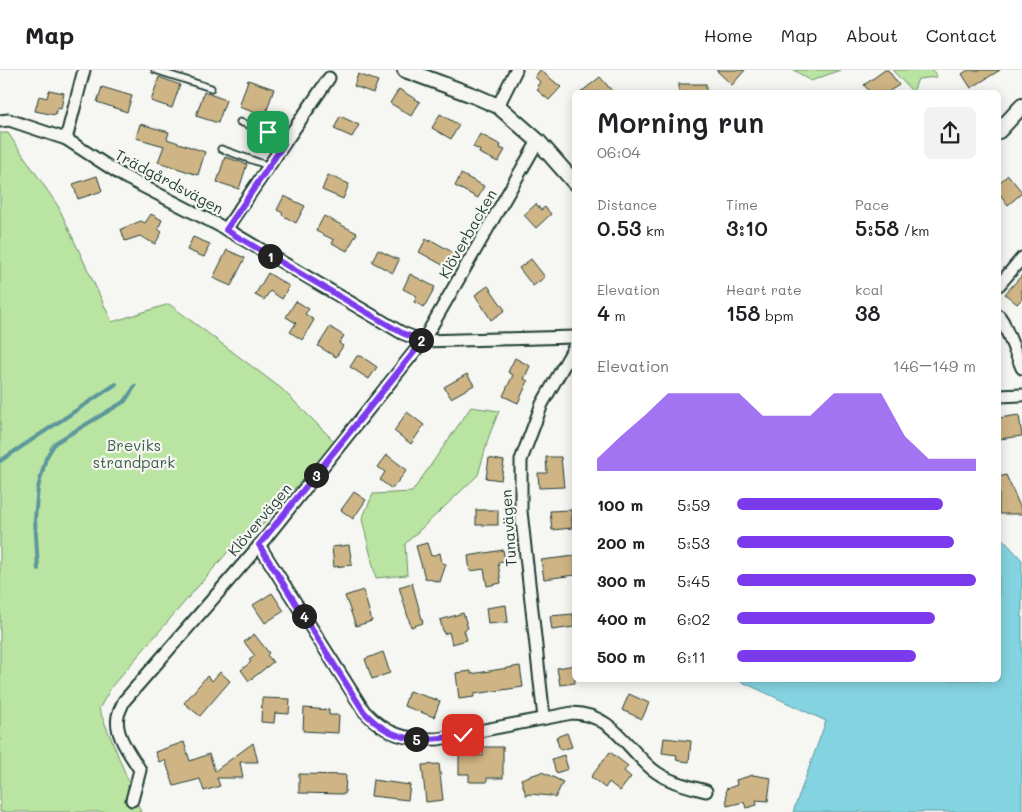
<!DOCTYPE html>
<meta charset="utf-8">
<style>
body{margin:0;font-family:Mali,sans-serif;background:#f2f2f2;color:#202124;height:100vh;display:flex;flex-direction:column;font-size:19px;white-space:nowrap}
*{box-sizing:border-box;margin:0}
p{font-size:16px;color:#757577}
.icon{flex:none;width:28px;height:28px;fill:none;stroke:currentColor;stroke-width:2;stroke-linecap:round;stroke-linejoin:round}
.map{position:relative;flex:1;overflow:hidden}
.drawer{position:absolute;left:572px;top:20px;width:429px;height:592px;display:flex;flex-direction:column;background:#fff;border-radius:8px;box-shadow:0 2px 12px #0003}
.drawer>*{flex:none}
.pin{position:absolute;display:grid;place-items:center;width:42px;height:42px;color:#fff;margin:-21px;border-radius:10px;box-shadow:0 2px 8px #0006}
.km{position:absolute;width:25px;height:25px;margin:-12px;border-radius:50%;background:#222;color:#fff;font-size:14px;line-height:25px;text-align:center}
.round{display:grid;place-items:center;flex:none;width:52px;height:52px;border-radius:8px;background:#f2f2f2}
.overview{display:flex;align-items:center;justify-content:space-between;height:85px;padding:0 25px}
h1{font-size:28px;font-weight:600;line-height:38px}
.metrics{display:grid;grid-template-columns:repeat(3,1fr);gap:8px;height:85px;padding:5px 25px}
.metrics div{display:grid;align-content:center}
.metrics b{font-size:21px;font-weight:600}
.metrics small{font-size:14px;font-weight:400}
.metrics p{font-size:14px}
.chart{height:140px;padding:10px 25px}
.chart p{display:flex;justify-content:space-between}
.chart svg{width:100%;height:90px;margin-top:5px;fill:#7c3aed;opacity:.7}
ul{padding:0 25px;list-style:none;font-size:16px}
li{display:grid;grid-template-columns:80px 60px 1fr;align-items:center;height:38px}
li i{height:12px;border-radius:6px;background:#7c3aed}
header{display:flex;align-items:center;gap:30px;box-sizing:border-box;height:70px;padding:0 25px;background:#fff;border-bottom:1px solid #e0e0e0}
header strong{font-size:24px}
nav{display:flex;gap:28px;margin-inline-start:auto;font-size:18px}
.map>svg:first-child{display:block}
.green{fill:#bae4a1;stroke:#6c906a}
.water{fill:#84d3e1;stroke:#5c979c}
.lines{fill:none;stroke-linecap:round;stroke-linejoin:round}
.stream{stroke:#5c979c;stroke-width:4}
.building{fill:#cfb585;stroke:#1f3d34}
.service-casing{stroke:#1f3d34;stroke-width:9}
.minor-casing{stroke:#1f3d34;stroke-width:15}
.tertiary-casing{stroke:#1f3d34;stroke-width:18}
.service{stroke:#f6f6f2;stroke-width:5.5}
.minor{stroke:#f6f6f2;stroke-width:11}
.tertiary{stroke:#f6f6f2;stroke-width:14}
.route-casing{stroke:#fff;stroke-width:10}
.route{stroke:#7c3aed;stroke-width:6}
.labels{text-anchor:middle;stroke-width:4.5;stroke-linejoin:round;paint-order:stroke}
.street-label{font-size:15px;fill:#1f3d34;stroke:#f6f6f2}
.park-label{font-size:15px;fill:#3e5e4a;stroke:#f6f6f2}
</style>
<header>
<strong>Map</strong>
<nav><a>Home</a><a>Map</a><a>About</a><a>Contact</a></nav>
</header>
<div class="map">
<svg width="1022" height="742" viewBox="0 0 1022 742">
<rect width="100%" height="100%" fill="#f6f6f2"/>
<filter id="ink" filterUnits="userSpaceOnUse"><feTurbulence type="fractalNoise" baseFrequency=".02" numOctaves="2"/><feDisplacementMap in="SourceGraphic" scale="10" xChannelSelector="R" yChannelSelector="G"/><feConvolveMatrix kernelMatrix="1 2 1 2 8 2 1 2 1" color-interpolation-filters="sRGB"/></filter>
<g filter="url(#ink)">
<g class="green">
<path d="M794,0h46l-29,11z"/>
<path d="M892,0h41l4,7 -19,2 -5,13z"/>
<path d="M0,63h8l50,73 54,116 57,-18 113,85 53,53 -74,85 -22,12 -127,147 -13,23 42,103h-141z"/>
<path d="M471,337l28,4 -10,25 -11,39 -73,69 2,31 -31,3 -14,-59 11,-25 39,-2z"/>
</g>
<path class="water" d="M999,465l23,25v252h-229l33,-91 -88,-41h261z"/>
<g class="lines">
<g class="stream">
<path d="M0,391l116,-77"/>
<path d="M38,499l-3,-50 3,-31 8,-30 9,-15 70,-42 10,-15"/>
</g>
</g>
<g class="building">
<path d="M540,0l21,17 -12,13 -12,-10 2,-2 -2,-2 3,-4 -5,-5z"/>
<path d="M716,0h29l-13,15z"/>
<path d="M885,0h3l11,15 -11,7h-18l-6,-7z"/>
<path d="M968,0h32l-29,18 -9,-14z"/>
<path d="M358,4l20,7 -5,12 -19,-7z"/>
<path d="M159,7l21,8 -8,23 -21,-7z"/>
<path d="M600,7l13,15h-32z"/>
<path d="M248,10l26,9 -9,27 -26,-9z"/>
<rect x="679" y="14" width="27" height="8"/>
<path d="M102,17l30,9 -5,16 -30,-10z"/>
<path d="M399,19l21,13 -9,14 -21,-13z"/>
<path d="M49,20l15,3 -3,16 -4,-1 -2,7 -20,-4 4,-15 8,2z"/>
<path d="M204,22l22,8 -8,23 -22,-7z"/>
<path d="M440,44l19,11 -8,14 -19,-11z"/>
<path d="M340,46l19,9 -7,12 -18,-8z"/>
<path d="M140,54l29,8 -2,7 38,13 -7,23 -40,-13 6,-16 -28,-8z"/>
<path d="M480,64l21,11 -1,3 5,2 -7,12 -19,-9 1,-3 -7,-3z"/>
<path d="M225,87l22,7 -8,25 -22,-7z"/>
<path d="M461,104l23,12 -6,12 -23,-12z"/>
<path d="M328,105l21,9 -6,15 -21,-9z"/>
<path d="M1008,105l14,17v1l-14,12 -9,-12v-10z"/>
<path d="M97,106l5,15 -24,8 -5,-15z"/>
<path d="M284,126l21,10 -9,17 -14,-8 1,-2 -6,-3z"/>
<path d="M536,134l5,6 4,-3 6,7 -15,14 -12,-13z"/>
<path d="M151,144l11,6 -4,9 4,3 -7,12 -15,-8 -15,5 -4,-12 20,-8 4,2z"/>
<path d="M324,146l33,17 -10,18 -15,-8 2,-3 -18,-9z"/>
<path d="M193,167l17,7 -6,13 -17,-7z"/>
<path d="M426,169l4,3 1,-2 25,14 -8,14 -29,-16z"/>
<path d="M227,180l18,8 -14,28 -18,-8z"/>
<path d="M378,180l21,10 -6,13 -21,-11z"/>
<path d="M531,189l14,18 -12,9 -14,-18z"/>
<path d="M268,203l21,13 -7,13 -12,-8 -6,9 -9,-5z"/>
<path d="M410,204l25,13 -11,20 -10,-5 3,-6 -14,-7z"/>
<path d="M1022,205v24l-5,5 -12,-10z"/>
<path d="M488,216l17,24 -14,10 -16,-25z"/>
<path d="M296,231l13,8 -4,5 9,6 -12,20 -12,-8 6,-9 -10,-6z"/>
<path d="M330,257l14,9 -5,7 4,3 -7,11 -18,-11z"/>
<path d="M357,286h4l16,11 -8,12 -19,-12z"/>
<path d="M515,288l15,8 -6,13 4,2 -10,22 -15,-7 10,-21 -5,-3z"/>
<path d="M467,304l7,11 -23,13 -7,-11z"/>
<path d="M407,342l17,13 -13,19 -17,-13z"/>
<path d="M1019,345l3,21 -23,3v-21z"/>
<path d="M387,385l20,15 -15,19 -12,-9 5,-8 -7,-5z"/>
<path d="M546,387h15l3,30 -25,1 -1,-15h9z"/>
<path d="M489,388l15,3 -3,19 -15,-2z"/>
<path d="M1006,405l16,36v3h-23v-37z"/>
<path d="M354,422l12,8 -13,19 -12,-9z"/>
<rect x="476" y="440" width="22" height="15"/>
<path d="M571,440l1,18 -20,2 -2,-19z"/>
<path d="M427,473l4,13 9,-3 2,10 4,1 -6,18 -15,-4 -9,-32z"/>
<path d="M349,475l3,20 -18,2 -2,-20z"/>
<path d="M503,480l2,11 -7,1 3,21 -14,3 -3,-17 -14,2 -2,-15z"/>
<path d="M575,486v19l-31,4 -3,-19z"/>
<path d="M412,513l11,40 -12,4 -12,-40z"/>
<path d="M363,520l9,31 -16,5 -11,-30z"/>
<path d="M272,523l12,18 -19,12 -12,-18z"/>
<path d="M506,535l2,17 -20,2 -2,-16z"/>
<path d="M463,543l5,15 -4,2 3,10 -15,4 -3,-12 -5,2 -4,-14z"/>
<path d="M573,544l1,13 -22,3 -2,-14z"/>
<path d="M254,564l15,19 -2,2 6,7 -24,19 -8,-11 10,-8 -2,-2 6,-4 -11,-14z"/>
<path d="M383,582l7,21 -18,6 -7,-20z"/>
<path d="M575,595v18l-15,2 -3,-17z"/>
<path d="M520,596l3,21 -49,7v3l-15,2 -3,-26 15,-2v3z"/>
<path d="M220,602l10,9 -30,35 -16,-13 23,-27 5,5z"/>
<path d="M409,621l31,10 -6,16 -30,-11z"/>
<path d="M629,624l20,9 -7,16 -20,-9z"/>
<path d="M262,628l28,1 -1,15 -14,-1 -1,10 -13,-1z"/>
<path d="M304,638l25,2v5h10l-1,18 -35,-2z"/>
<path d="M567,663l5,14 -12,3 -4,-13z"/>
<path d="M664,668l27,3 -2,21 -13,-2 1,-5 -15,-2z"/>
<path d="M184,672l6,19 19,-7 6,17 38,-28 5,19h-18l3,16h-26l3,8 -16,5 -4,-12 -26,7 -9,-26 -6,2 -4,-10z"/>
<path d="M483,677h20v31h-16v4h-18v-8h-10v-19l24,1z"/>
<path d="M610,682l18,14 -4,5 7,6 -11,14 -11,-9 -4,6 -14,-11z"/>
<path d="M564,685l4,14 -12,4 -4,-14z"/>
<path d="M439,694l4,36 -17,2 -4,-37z"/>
<path d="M542,702l21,10 -8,16 -4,-2 -21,-2 -4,1 -5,-16z"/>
<path d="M299,704l47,1 -1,19 -46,-1z"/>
<path d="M753,705l18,3 -3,23 -12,-1 1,5 -11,3 -2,-6 -17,4 -1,-17 11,-4 -1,-5z"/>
<path d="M373,710l37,5 -2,15 -37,-4z"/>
</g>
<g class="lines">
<defs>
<g id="service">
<path d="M155,0l56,18"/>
<path d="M240,52l28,10 16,12"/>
<path d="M221,79l48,17"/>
</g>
<g id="minor">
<path d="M498,36l18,-36"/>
<path d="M0,51l9,-1 57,19 57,37 103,53 176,104 21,8 115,-200"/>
<path d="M66,69l18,-69"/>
<path d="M226,159l103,-151"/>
<path d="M999,215l23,-27"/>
<path d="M999,246l4,6 19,46"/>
<path d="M999,326l23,-1"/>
<path d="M259,475l105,166c22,24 42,29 74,28l134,-26c40,1 53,33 80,56 16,13 35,17 54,22"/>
<path d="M544,648l-23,-207v-51l21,-56 33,-58"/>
<path d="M132,730l8,-30c-9,-15 -26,-35 -22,-54 1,-5 4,-10 6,-15l140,-161 159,-199 152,-4"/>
</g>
<g id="tertiary">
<path d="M405,0l70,26 23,10 40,35 37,42"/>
<path d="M999,61l23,-25"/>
</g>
</defs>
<use href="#service" class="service-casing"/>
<use href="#minor" class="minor-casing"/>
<use href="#tertiary" class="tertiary-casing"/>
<use href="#service" class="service"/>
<use href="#minor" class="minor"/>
<use href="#tertiary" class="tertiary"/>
</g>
</g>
<g class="lines" filter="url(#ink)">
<defs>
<path id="route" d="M268,62l16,12 -58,86 176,103 21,8 -164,204 105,167c30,32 58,30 99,23"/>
</defs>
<use href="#route" class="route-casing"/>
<use href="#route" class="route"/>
</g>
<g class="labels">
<g class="street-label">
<text transform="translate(169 112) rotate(28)" y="5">Trädgårdsvägen</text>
<text transform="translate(468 164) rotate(-60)" y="5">Klöverbacken</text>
<text transform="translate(260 450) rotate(-50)" y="5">Klövervägen</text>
<text transform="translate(509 458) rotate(-94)" y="5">Tunavägen</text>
</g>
<g class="park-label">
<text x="134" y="381">Breviks<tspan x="134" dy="17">strandpark</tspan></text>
</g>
</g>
</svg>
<div class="pin" style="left:268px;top:62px;background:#1e9e55"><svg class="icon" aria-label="arrive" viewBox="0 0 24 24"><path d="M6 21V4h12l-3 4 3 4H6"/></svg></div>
<div class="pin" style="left:463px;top:665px;background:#d93025"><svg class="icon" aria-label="check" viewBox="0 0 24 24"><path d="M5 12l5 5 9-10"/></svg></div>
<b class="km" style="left:270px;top:186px">1</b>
<b class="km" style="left:421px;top:270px">2</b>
<b class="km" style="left:316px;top:405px">3</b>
<b class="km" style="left:304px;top:546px">4</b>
<b class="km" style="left:416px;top:669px">5</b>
<section class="drawer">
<div class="overview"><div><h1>Morning run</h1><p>06:04</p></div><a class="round"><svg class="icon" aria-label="share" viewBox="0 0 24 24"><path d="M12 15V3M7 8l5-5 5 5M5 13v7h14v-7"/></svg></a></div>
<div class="metrics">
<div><p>Distance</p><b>0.53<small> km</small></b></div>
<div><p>Time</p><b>3:10</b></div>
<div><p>Pace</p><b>5:58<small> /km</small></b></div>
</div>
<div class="metrics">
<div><p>Elevation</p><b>4<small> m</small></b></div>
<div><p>Heart rate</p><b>158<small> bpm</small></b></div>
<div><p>kcal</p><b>38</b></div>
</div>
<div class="chart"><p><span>Elevation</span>146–149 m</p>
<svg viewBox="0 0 160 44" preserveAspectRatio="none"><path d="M0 44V38L10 27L20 17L30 6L40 6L50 6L60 6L70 17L80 17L90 17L100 6L110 6L120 6L130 27L140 38L150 38L160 38V44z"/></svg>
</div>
<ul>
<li><b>100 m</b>5:59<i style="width:86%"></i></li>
<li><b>200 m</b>5:53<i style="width:91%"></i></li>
<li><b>300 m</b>5:45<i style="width:100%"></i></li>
<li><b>400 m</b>6:02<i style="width:83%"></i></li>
<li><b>500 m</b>6:11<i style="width:75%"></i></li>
</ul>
</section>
</div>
